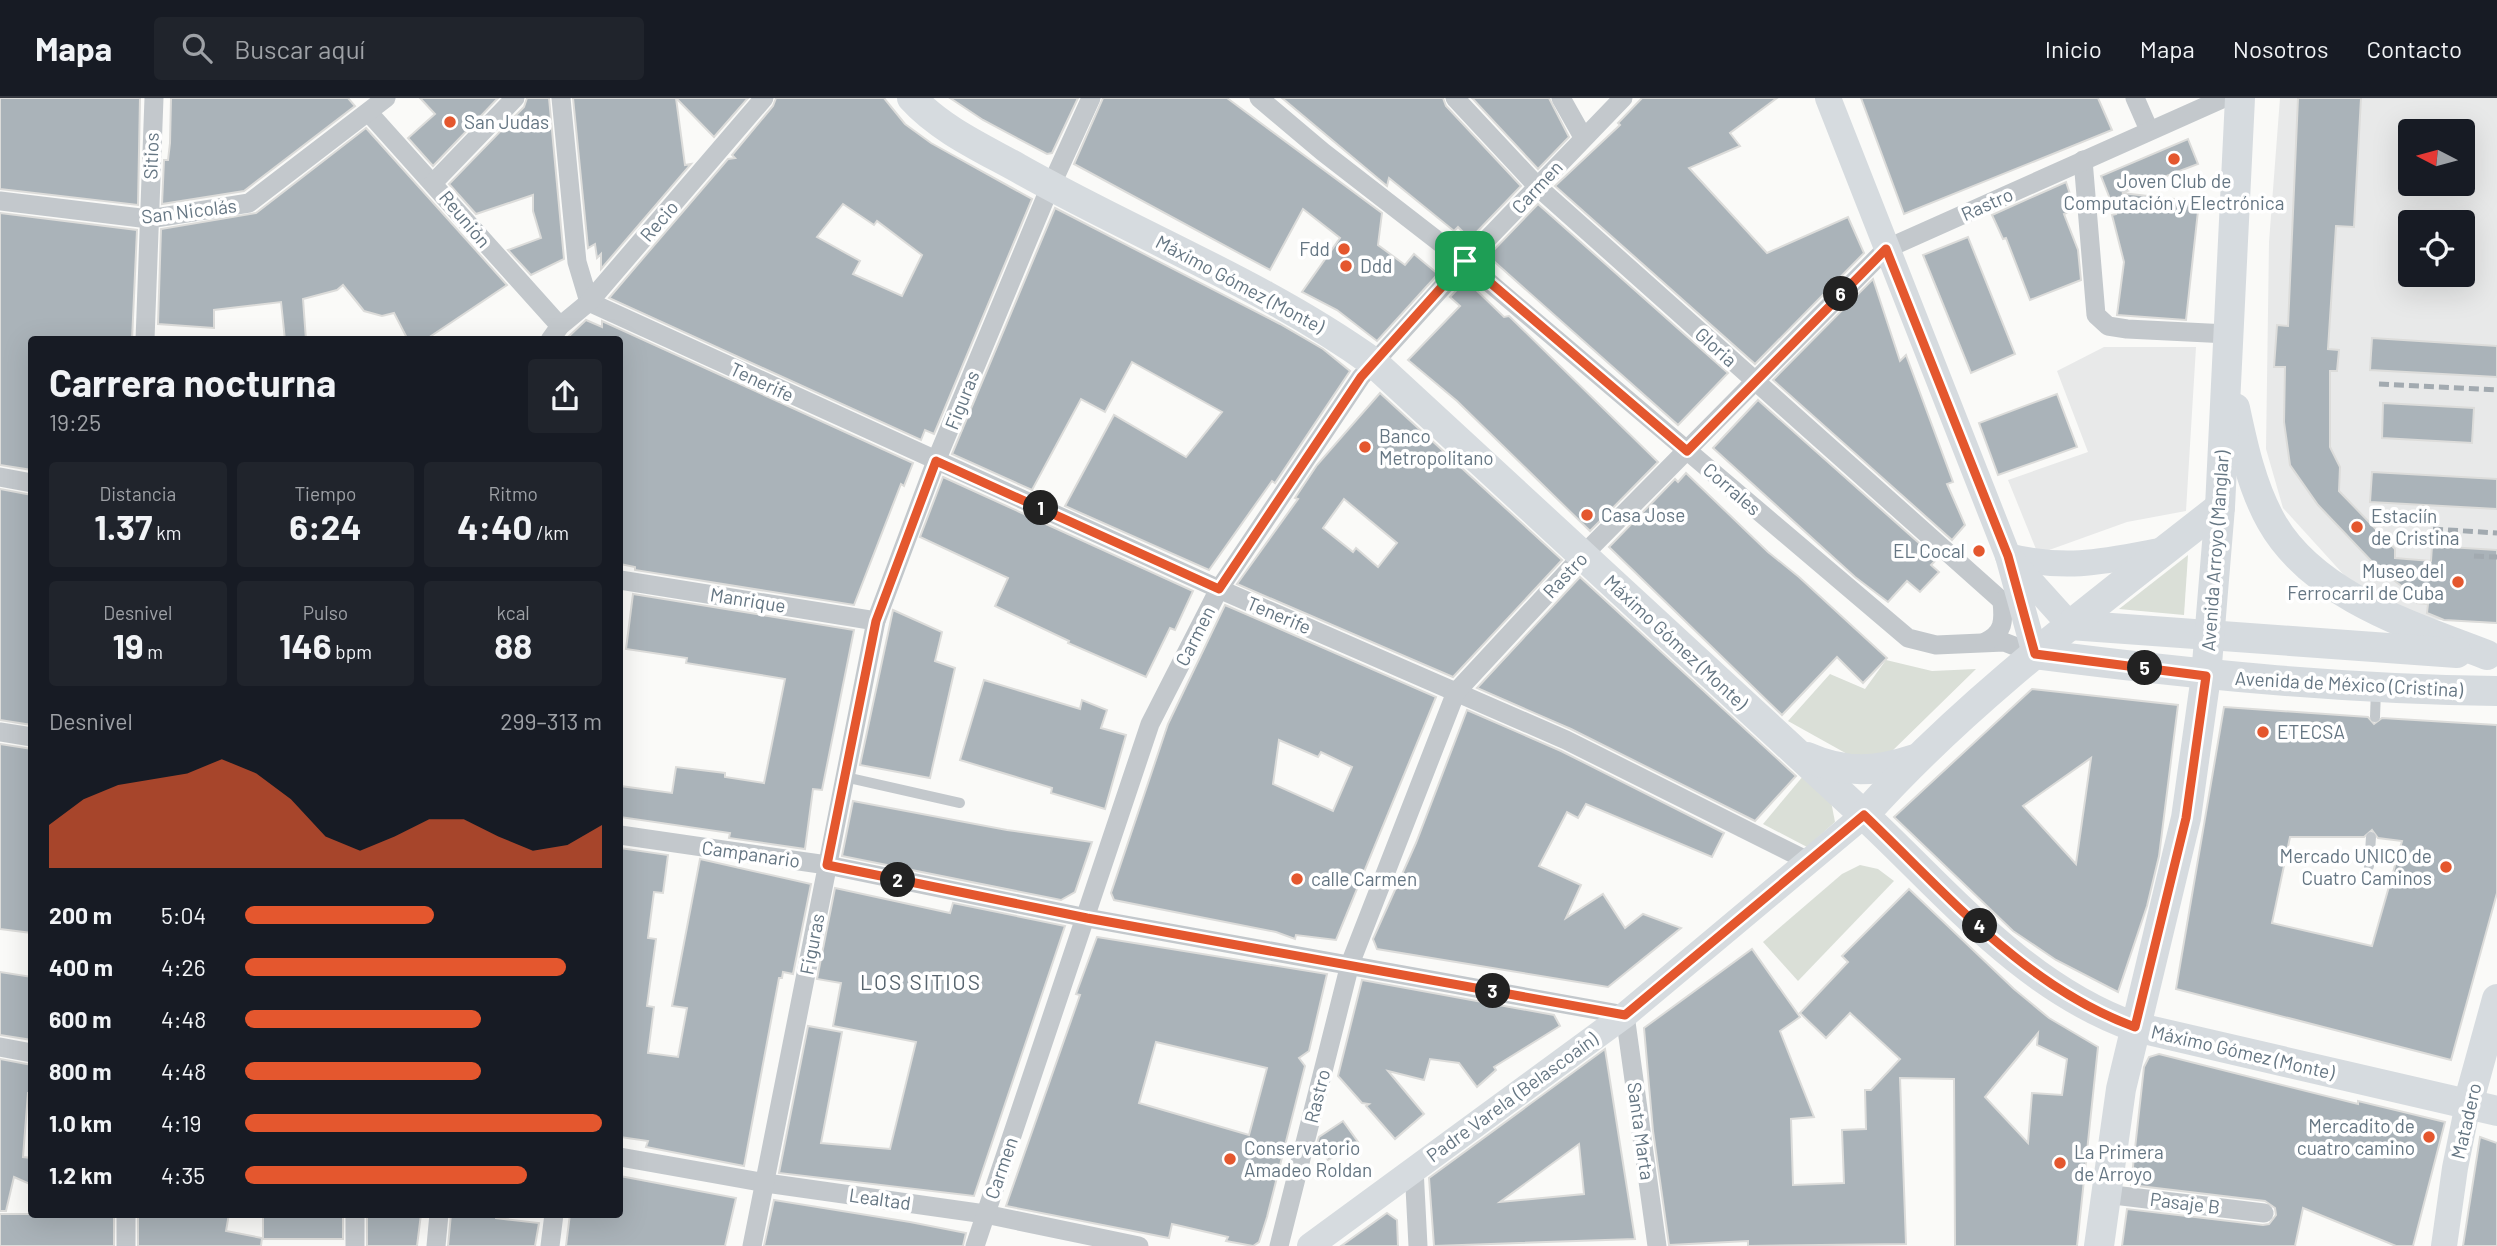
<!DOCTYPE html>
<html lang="es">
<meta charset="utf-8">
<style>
body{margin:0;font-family:Barlow,sans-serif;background:#20242c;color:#f1f3f6;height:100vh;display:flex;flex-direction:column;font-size:26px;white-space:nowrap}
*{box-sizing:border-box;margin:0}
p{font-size:23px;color:#9ea1a6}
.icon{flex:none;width:38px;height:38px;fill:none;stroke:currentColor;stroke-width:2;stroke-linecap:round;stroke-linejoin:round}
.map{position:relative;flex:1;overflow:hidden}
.sheet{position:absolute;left:28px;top:238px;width:595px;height:882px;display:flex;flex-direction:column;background:#171b24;border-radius:7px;box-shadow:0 7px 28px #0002}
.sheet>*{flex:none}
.needle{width:46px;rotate:276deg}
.fabs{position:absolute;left:2398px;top:21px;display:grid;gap:14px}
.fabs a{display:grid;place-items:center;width:77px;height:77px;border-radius:7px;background:#171b24;box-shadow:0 7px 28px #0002;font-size:35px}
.pin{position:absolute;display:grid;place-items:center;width:60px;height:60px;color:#fff;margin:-30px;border-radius:14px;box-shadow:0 4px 10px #0006}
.km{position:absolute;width:35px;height:35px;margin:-18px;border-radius:50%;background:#222;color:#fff;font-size:19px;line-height:35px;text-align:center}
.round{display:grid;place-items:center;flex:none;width:74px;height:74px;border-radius:7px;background:#20242c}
.headline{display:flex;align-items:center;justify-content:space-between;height:119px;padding:0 21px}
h1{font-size:38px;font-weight:700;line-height:52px}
.figures{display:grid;grid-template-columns:repeat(3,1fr);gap:10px;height:119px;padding:7px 21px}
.figures div{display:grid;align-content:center;border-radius:7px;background:#20242c;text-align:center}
.figures b{font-size:35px;font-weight:700}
.figures small{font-size:19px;font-weight:400}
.figures p{font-size:19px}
.chart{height:196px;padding:14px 21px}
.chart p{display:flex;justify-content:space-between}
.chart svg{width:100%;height:126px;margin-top:7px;fill:#e4572e;opacity:.7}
ul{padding:0 21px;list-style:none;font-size:23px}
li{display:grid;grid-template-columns:112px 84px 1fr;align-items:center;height:52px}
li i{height:18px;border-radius:9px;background:#e4572e}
header{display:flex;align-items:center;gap:42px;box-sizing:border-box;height:98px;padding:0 35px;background:#171b24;border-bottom:2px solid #363941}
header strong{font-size:33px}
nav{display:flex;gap:38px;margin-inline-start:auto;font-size:24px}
.search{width:490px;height:63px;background:#20242c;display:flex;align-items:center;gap:18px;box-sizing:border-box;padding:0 24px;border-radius:7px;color:#9ea1a6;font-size:26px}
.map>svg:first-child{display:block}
.built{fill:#e8e9e9;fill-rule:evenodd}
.green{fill:#dadfd7}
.building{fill:#aab3b9;stroke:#dcdcda;stroke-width:2;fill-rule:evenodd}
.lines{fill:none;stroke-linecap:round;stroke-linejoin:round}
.lane{stroke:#c3c8cc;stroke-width:10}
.street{stroke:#c3c8cc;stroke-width:19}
.secondary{stroke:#d6dbdf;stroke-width:26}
.primary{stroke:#d6dbdf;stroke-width:30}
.rail{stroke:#a2aab0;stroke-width:5;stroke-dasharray:10 5;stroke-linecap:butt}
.route-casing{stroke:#fff;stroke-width:14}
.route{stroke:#e4572e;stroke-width:9}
.poi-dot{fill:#e4572e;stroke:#fff;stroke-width:2.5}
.labels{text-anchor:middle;stroke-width:7;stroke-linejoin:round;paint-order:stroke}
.poi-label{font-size:19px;fill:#657683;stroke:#fff;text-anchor:start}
.street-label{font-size:19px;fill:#657683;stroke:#fff}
.neighbourhood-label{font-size:21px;letter-spacing:2px;fill:#57646e;stroke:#fff}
</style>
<header>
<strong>Mapa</strong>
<div class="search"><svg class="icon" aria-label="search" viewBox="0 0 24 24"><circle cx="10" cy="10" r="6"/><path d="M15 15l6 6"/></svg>Buscar aquí</div>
<nav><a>Inicio</a><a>Mapa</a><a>Nosotros</a><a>Contacto</a></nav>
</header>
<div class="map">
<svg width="2497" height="1148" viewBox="0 0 2497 1148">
<rect width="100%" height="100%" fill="#fafaf8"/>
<g class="built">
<path d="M2280,0h217v526l-70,-5 -73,-33 -71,-78 -17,-59 3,-207zM2410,33h52v53h-52zM2410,124h52v53h-52z"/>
<path d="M2104,249h92l-10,164 -59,11 -89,32 -30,-74 80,-28 -31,-81z"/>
</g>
<g class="green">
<path d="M2188,457l-4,60 -65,-6z"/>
<path d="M1886,562l46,11 44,-2 -88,86h-39l-61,-34 42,-47 35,15z"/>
<path d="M1804,677l26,21 5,26 -28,25 -44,-23z"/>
<path d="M1860,767l18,4 16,12 -96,100 -35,-39 79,-68z"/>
</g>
<g class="building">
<path d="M0,0h140l-2,107 -138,-16z"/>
<path d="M171,0h177l7,8 -111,85 -82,13 2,-44h4l2,-17z"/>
<path d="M420,0h78l-65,68 -25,-28 27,-24z"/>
<path d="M527,0h22l15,161 -33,16 -23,-25 33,-12 -8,-27v-16l-57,19 -27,-30 75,-77z"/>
<path d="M573,0h103l9,67 6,-1 -90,105v-15l-4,4 -2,-14 -7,4z"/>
<path d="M676,0h72l-34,39z"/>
<path d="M776,0h108l21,26 26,19 101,56 -98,235 -9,-4 -4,10 -312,-142 119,-139 7,-1 -3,-3 41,-49zM843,106l31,21 3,-4 45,34 -20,41 -49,-22 7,-13 -43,-24z"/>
<path d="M950,0h128l-26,55 -5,1 -64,-34z"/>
<path d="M1103,0h124l155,115 -4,32 27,20 9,-11 24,20 -61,67 -40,-31 -35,-18 38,-54 -37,-29 -33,61 -196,-106z"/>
<path d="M1282,0h161l3,8 75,80 -51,53 -12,-12 -4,4 -65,-53 -2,8z"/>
<path d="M1472,0h77l20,39 -31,32z"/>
<path d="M1642,0h135l-47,35 10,13 -51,22 78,85 81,-36 16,36 -109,111 -200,-178 65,-61 -2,-2z"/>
<path d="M1861,0h237l14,32 -208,84z"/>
<path d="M2298,0h63l-7,129 -18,-1 -8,123 11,1 -2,21h-7v76l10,20 -1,24 56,58v9l36,3 1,-15 65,4v73l-53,-3 -17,-7 1,-9 -11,-1v-5l-39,-30 -60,-63 -28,-40 -6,-43 1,-55h-11l3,-42 11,1z"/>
<path d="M366,30l141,157 -82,55h-17l-14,-27 -12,3 -18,-5 -21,-26 -6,5 -34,9 3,41h-21l-4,-38 -67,8v18l-56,-4 3,-95 95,-16z"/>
<path d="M2188,41l10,25 -76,29 77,9 -13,118 -69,-5 7,-53 -12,-47 4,-1 -15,-38z"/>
<path d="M2066,84l9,27 -11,5 14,36 3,30 -51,20 -24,-62 -3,1 -11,-24z"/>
<path d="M1538,106l190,169 -50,52 -190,-169z"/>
<path d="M1055,110l225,116 43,25 27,22 -75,112 -3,-2 -63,89 -144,-64 49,-91 72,42 36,-45 -90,-50 -27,50 -24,-13 -49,91 -80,-36z"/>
<path d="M0,115l137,17 -5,110h-100v130l-32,-5z"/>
<path d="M1968,139l47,117 -44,19 -48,-118z"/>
<path d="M1873,181l27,82 6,-6 47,127 -6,2 18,41 -13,15 -179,-160z"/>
<path d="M1466,182l38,37 5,-1 149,146 -68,69 -133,-130 -49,-41 52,-54 -10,-9z"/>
<path d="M586,222l16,7v-6l311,142 -9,23 -3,-2 -47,121 -219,-35v-3l-15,-3v-224h-55z"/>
<path d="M2372,240l125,8v31l-127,-7z"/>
<path d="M1380,295l182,167 -109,117 -216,-93 61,-85 -3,-1 22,-33zM1344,401l53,44 -19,24 -22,-19 -3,4 -30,-24z"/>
<path d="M2057,296l20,53 -79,28 -19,-52z"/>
<path d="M1758,302l179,159 -6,6 8,7 -19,20 -13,-11 -19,21 -33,-25 -142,-129z"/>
<path d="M2383,305l91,5 -2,35 -90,-5z"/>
<path d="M2372,374l125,7v30l-127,-7z"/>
<path d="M1686,375l82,79 31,25 88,81 -24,25 -26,-26 -55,58 -173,-168 66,-68 3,3z"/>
<path d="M943,379l250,114 -18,39 -5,-2 -24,49 -78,-34 1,-2 -74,-35 13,-28 -88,-41z"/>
<path d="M0,391l32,6v230l-32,-5z"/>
<path d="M1580,479l216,199 -41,45 -184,-92 -94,-41z"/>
<path d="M633,496l221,36 -32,160 -9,-1 -8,60 -76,-11 1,-5 -110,-16v-31l52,7 4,-26 49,6v4l39,6 21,-104 -99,-16 1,-5 -61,-9z"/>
<path d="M1225,507l211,92 -100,243 -40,-5 -1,4 -19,-7 -162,-32 -3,-7 57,-169zM1279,642l39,17 3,-5 31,15 -19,44 -60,-27z"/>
<path d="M893,512l49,22 -7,29 20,7 -25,110 -70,-13z"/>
<path d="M984,582l96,29 2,-9 25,10 -6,18 25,7 -21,74 -54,-16 1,-5 -92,-28z"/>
<path d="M2032,591l146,16 -19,151 -12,50 -29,86 -62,-32 -43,-29 -119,-114zM2091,660l-15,106 -53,-58z"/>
<path d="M2224,609l144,10 6,7 8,-6 115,7v168l-46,167 -275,-71zM2372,732l6,8 24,3 -30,105 -100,-23 18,-86h74z"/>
<path d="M1467,612l94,41 163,82 -12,24 -126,-53 -8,14 -11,-6 -28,54 42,19 -15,33 37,-24 22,34 18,-14 38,14 -73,59 -231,-38 -4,-10 43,-96z"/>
<path d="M0,646l32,5v184l-32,-4z"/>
<path d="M853,703l154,29 85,12 -17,50 -14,8 -219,-44z"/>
<path d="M620,750l48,7 -5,38 -9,-1 -6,46 8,1 -9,67 7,1 -6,46 30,4 9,-49 -15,-2 28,-147 111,25 -18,90 -10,-2 -1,6h-3l-35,188 -98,-19 2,-6 -28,-4z"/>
<path d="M835,790l115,25 3,-10 112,23 -91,270 -195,-23 29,-147 34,6 -21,111 69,6 26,-107 -83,-16 8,-43 -24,-4z"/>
<path d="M1909,791l105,100 35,29 49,29 -21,199h-122l-1,-167 -54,-1 6,166 -158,2v-5l-79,4 -16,-114 -9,-103 108,-79 48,68 -20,14 34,86 -23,2 2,66 51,-2 -2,-53 24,-1 -1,-39h6l29,-31 -50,-46 -24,25 -26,-25 48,-51 -6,-6zM2038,935l-1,12 30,14 -5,36 -30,-2 -4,50 -43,-46z"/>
<path d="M1097,839l230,37 -18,77 -10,7 6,8 -38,151 -8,25 -6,4 -27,-5 2,-4 -56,-13 -3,14 -163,-32 74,-211 -4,-1zM1156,944l111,26 -18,67 -110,-32z"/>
<path d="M0,874l32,5v63l-32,-5z"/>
<path d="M1362,882l192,35 6,11 -66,41 2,3 -19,17 -18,-24 -29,-4 -6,21 -36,-9 36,43 -29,25 -29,-33 3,-2 -7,-1 -24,-27z"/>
<path d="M1605,951l30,190 -201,7 -5,-68zM1579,1046l5,50 -84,8z"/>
<path d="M2159,956l199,50v-3l87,21 -32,124h-17l-93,-38 -8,38h-173l5,-37 136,16 6,-1 7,-9 -1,-7 -10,-7 -134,-16 13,-118 5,-10z"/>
<path d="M0,961l32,6v28h-4l-5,64 9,1v27l-18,-8 -8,34h-6z"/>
<path d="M1343,1023l15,21 -30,18 -11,-17 2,-6z"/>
<path d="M2480,1039l17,6v103h-34z"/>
<path d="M620,1078l116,22 -11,48h-159l4,-32 50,2z"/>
<path d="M774,1102l136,22 56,11 -3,13h-199z"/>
<path d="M1387,1115l10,7 1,26h-57z"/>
<rect x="0" y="1116" width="114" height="32"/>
<path d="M138,1116h91l-3,17 36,7 -1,8h-123z"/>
<rect x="263" y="1116" width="80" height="25"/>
<path d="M367,1116h54l-4,32h-50z"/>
<path d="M451,1116h45v4l43,5 -4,23h-87z"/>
</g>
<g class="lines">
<g class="lane">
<path d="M2375,619l1,-27"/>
<path d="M845,679l115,26"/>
<path d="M2369,768l2,-29"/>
</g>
<g class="street">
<path d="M561,0l16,164 12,40 630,287 347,151 244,122"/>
<path d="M1259,0l64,54 142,110 443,376 28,7 68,-3 31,12"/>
<path d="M1455,0l84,90 463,413 20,5"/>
<path d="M1561,0l22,39"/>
<path d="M2135,0l14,32"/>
<path d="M369,15l191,213"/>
<path d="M2083,62l13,155 12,11 19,3 101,5"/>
<path d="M434,84l81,-84"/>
<path d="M0,103l149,18 100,-16 137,-105"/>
<path d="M145,242l9,-242"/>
<path d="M550,242l10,-14 29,-24 175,-204"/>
<path d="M0,379l32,6"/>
<path d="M620,482l256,41"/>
<path d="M1985,544c19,-9 19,-21 17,-41"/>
<path d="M0,634l32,5"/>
<path d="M620,737l207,30 260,53 538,97 32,231"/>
<path d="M0,949l32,6"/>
<path d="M620,1059l146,26 219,31 154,32"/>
<path d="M1414,1070l4,78"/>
<path d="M2105,1096l159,19"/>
<path d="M126,1148v-32"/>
<path d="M355,1148v-32"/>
<path d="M436,1148l3,-32"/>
<path d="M550,1148l4,-32"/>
<path d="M752,1148l124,-625 60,-160 109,-262 46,-101"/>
<path d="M975,1148l175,-522 69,-135 142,-212 104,-115 158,-164"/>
<path d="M1279,1148l71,-282 106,-272 127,-137 303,-306 338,-151"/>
</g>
<g class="secondary">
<path d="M1828,0l180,458 27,98"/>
<path d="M2008,458c60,15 98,5 157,-6"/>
<path d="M2014,465l56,62"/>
<path d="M1310,1148l315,-231 239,-200"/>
<path d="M2444,1148l11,-78 13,-64"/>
</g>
<g class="primary">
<path d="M912,0c28,31 70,50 106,70 118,67 246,116 356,195 159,147 318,294 477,440 89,81 168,183 284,224l362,84"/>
<path d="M2235,310c8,38 17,79 36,113 42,75 141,105 216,134"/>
<path d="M2070,527l387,28"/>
<path d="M2035,556c155,20 306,35 462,37"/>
<path d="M1807,659c38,17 69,15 108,2"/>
<path d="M1864,717c105,-117 233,-211 356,-308"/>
<path d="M2468,1006l29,-105"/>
<path d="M2099,1148l22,-157 65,-271 20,-142 14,-169 20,-409"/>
</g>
<g class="rail">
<path d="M2379,286l118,6"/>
<path d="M2433,431l64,4"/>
<path d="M2474,458l23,1"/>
</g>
</g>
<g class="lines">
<defs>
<path id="route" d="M1886,151l122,307 27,98 171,22 -20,142 -51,209c-110,-40 -188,-133 -271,-212l-239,200 -538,-97 -260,-53 49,-244 60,-160 283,128 142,-212 104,-116 222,190z"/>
</defs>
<use href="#route" class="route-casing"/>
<use href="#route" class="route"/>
</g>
<g class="poi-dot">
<circle cx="450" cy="24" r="7"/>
<circle cx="2174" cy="61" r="7"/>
<circle cx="1344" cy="151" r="7"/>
<circle cx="1346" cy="168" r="7"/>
<circle cx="1365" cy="349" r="7"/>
<circle cx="1587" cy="417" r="7"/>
<circle cx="2357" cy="429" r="7"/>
<circle cx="1979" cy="453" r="7"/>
<circle cx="2458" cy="484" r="7"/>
<circle cx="2263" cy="634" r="7"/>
<circle cx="2446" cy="769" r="7"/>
<circle cx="1297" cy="781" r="7"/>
<circle cx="2429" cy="1039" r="7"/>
<circle cx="1230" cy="1061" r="7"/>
<circle cx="2060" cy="1065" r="7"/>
</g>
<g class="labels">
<g class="poi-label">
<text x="464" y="31">San Judas</text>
<text x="2174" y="90" text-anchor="middle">Joven Club de<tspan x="2174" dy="22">Computación y Electrónica</tspan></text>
<text x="1330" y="158" text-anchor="end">Fdd</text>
<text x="1360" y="175">Ddd</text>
<text x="1379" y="345">Banco<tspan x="1379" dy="22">Metropolitano</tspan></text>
<text x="1601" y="424">Casa Jose</text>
<text x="2371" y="425">Estaciín<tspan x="2371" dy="22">de Cristina</tspan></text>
<text x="1965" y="460" text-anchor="end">EL Cocal</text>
<text x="2444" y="480" text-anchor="end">Museo del<tspan x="2444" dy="22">Ferrocarril de Cuba</tspan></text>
<text x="2277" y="641">ETECSA</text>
<text x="2432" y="765" text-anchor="end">Mercado UNICO de<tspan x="2432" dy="22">Cuatro Caminos</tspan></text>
<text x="1311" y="788">calle Carmen</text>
<text x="2415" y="1035" text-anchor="end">Mercadito de<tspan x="2415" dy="22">cuatro camino</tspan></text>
<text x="1244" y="1057">Conservatorio<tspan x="1244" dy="22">Amadeo Roldan</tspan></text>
<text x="2074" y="1061">La Primera<tspan x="2074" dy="22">de Arroyo</tspan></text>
</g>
<g class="street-label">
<text transform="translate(151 58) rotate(-88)" y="7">Sitios</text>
<text transform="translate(1537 89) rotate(-47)" y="7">Carmen</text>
<text transform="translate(1987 106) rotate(-24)" y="7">Rastro</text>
<text transform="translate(189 113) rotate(-7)" y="7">San Nicolás</text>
<text transform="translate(465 121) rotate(50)" y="7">Reunión</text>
<text transform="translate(659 123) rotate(-49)" y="7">Recio</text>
<text transform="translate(1240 186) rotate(28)" y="7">Máximo Gómez (Monte)</text>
<text transform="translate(1716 249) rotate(42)" y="7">Gloria</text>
<text transform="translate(762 284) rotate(25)" y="7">Tenerife</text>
<text transform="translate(962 302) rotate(-68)" y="7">Figuras</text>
<text transform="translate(1732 391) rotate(41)" y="7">Corrales</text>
<text transform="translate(2215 453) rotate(-86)" y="7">Avenida Arroyo (Manglar)</text>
<text transform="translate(1565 477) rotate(-47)" y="7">Rastro</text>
<text transform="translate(748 502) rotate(9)" y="7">Manrique</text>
<text transform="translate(1279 517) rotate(23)" y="7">Tenerife</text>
<text transform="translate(1195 538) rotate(-63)" y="7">Carmen</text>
<text transform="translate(1676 544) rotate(43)" y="7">Máximo Gómez (Monte)</text>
<text transform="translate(2349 586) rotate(3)" y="7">Avenida de México (Cristina)</text>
<text transform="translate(751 756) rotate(8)" y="7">Campanario</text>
<text transform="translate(812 846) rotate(-79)" y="7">Figuras</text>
<text transform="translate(2243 954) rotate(13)" y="7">Máximo Gómez (Monte)</text>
<text transform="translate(1317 998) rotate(-76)" y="7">Rastro</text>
<text transform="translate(1512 999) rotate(-36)" y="7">Padre Varela (Belascoaín)</text>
<text transform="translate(2466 1023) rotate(-77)" y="7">Matadero</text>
<text transform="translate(1641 1033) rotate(82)" y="7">Santa Marta</text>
<text transform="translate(1001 1070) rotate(-71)" y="7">Carmen</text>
<text transform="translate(880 1101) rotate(8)" y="7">Lealtad</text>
<text transform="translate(2185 1105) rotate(7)" y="7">Pasaje B</text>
</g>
<g class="neighbourhood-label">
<text x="921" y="892">LOS SITIOS</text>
</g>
</g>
</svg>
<div class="fabs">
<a><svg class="needle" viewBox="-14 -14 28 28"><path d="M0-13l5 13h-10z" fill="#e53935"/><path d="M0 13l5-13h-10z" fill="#9ea1a6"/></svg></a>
<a><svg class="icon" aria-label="locate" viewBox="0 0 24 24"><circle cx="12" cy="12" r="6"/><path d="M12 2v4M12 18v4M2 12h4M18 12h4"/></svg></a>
</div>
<div class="pin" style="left:1465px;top:163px;background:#1e9e55"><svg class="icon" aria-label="arrive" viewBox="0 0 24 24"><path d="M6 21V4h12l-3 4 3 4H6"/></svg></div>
<b class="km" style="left:1041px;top:410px">1</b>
<b class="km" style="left:898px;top:782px">2</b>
<b class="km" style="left:1493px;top:893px">3</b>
<b class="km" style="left:1980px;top:828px">4</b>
<b class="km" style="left:2145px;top:570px">5</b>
<b class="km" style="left:1841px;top:196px">6</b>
<section class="sheet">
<div class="headline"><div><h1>Carrera nocturna</h1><p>19:25</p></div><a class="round"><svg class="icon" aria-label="share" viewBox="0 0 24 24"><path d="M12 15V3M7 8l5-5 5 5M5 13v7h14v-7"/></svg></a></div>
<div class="figures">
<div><p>Distancia</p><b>1.37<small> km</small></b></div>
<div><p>Tiempo</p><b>6:24</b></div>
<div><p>Ritmo</p><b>4:40<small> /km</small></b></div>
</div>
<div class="figures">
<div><p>Desnivel</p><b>19<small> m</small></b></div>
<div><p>Pulso</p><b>146<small> bpm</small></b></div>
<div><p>kcal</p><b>88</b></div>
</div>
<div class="chart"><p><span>Desnivel</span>299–313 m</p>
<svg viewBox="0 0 160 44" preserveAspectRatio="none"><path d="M0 44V29L10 20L20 15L30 13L40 11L50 6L60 11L70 20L80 33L90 38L100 33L110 27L120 27L130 33L140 38L150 36L160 29V44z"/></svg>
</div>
<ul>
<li><b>200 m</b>5:04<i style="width:53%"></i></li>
<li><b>400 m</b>4:26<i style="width:90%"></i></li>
<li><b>600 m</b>4:48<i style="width:66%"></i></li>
<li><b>800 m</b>4:48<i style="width:66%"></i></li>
<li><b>1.0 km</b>4:19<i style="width:100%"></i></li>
<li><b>1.2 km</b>4:35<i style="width:79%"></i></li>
</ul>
</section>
</div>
